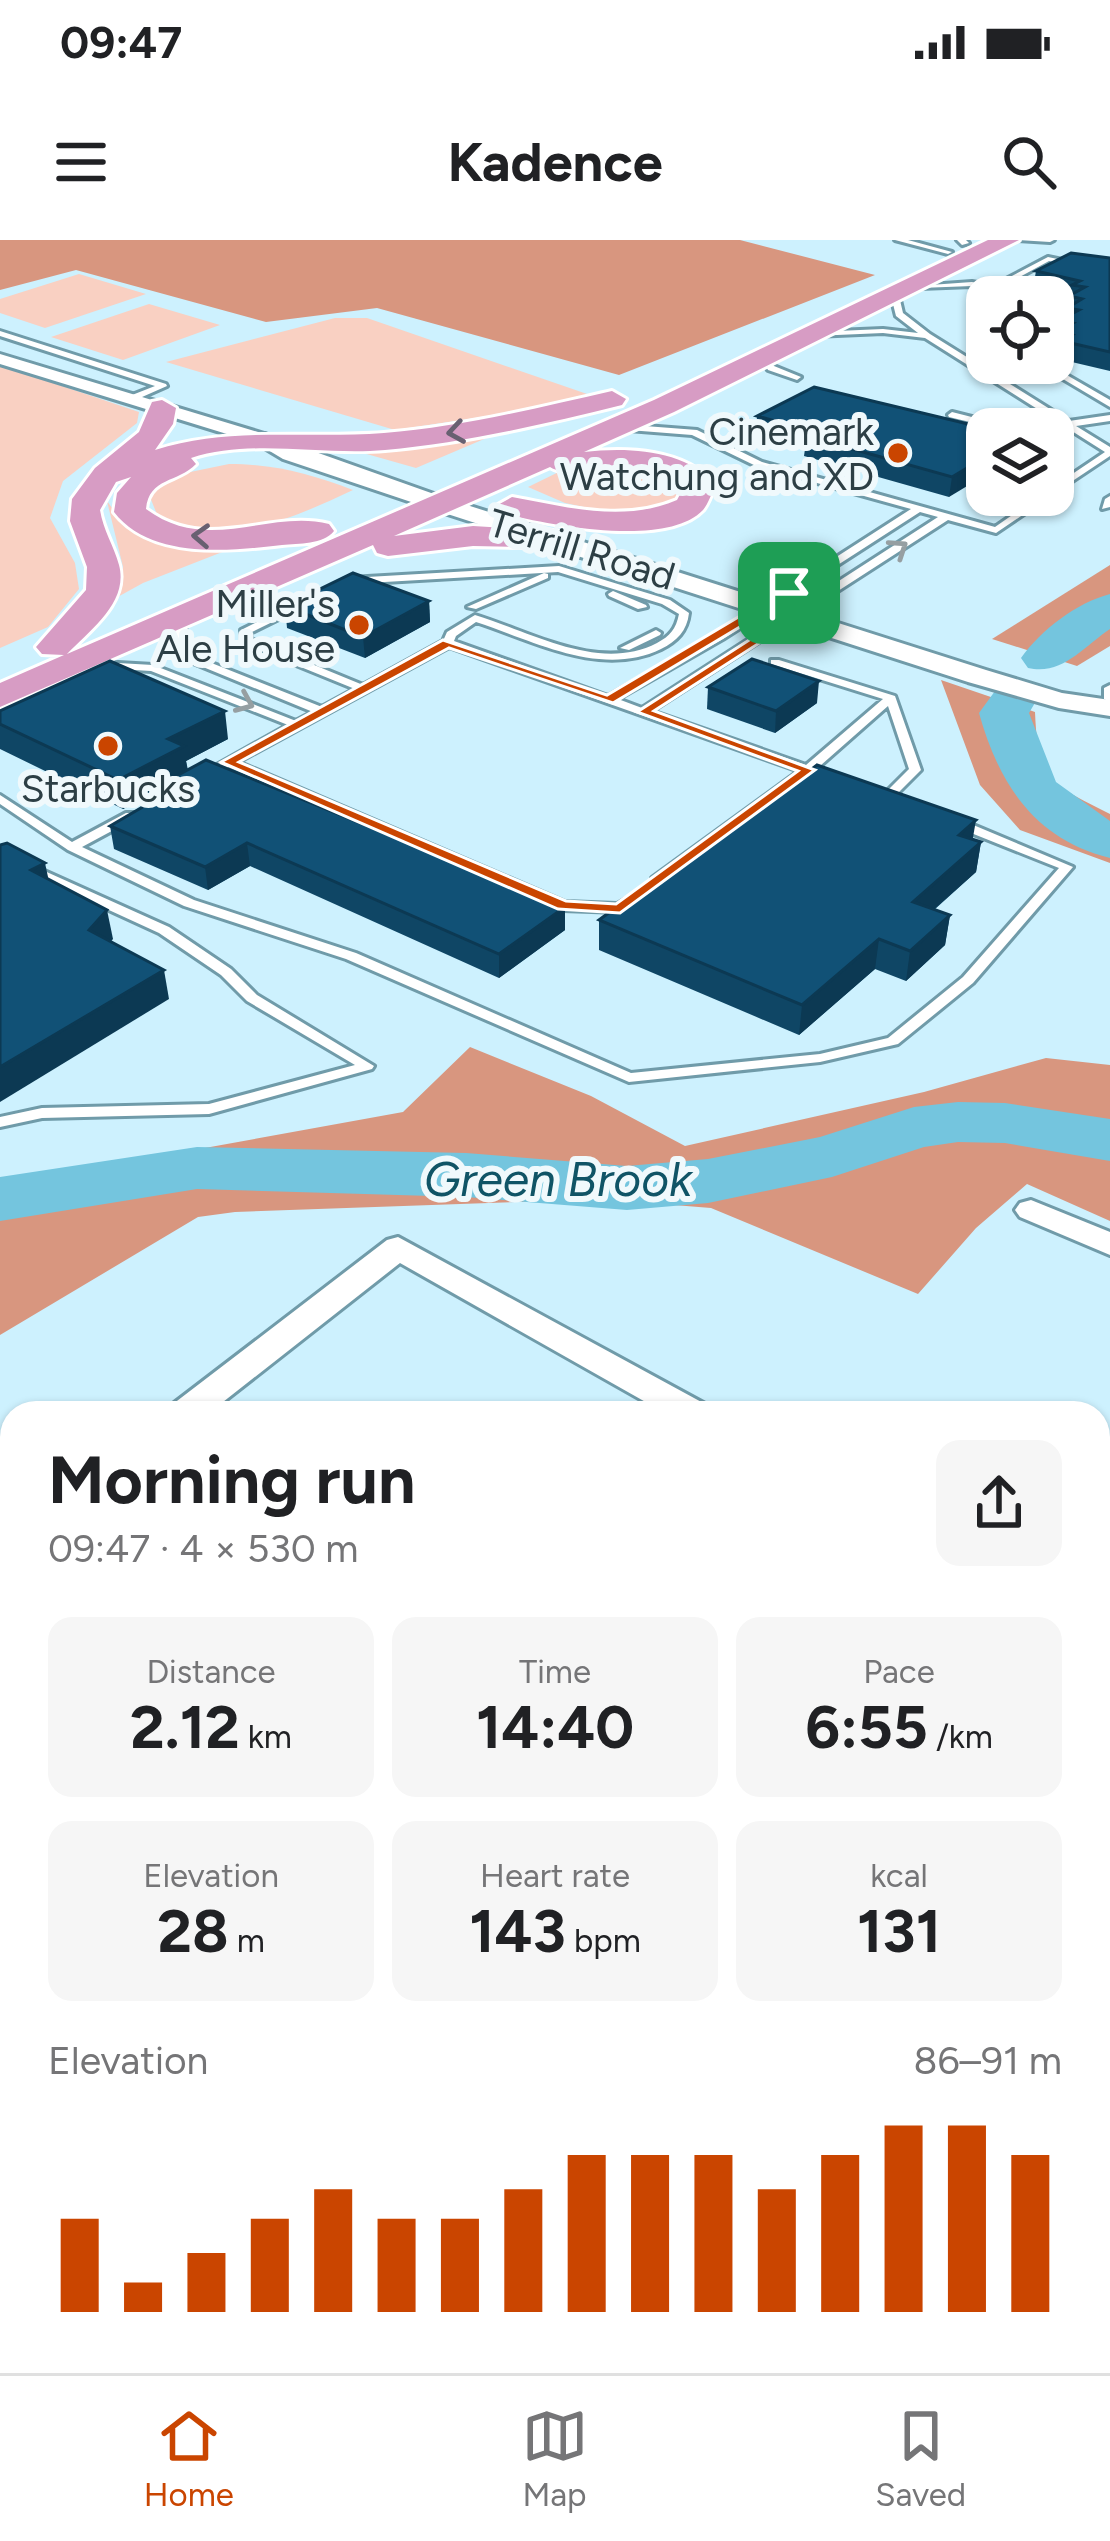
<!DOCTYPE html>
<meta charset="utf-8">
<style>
body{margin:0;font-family:Figtree,sans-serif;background:#f6f6f6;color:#202124;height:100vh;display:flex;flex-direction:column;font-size:45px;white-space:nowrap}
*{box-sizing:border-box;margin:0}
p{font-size:39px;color:#757577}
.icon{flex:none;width:66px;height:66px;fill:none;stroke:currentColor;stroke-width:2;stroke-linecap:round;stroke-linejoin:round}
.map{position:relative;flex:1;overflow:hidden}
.panel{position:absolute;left:0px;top:1161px;width:1110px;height:972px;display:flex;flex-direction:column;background:#fff;border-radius:36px 36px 0 0;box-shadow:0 3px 9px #0004}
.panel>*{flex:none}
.tools{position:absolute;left:966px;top:36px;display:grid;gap:24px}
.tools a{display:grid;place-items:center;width:108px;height:108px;border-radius:24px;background:#fff;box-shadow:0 3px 9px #0004;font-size:60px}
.pin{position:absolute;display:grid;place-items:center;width:102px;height:102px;color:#fff;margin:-51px;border-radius:24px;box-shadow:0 6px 18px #0006}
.round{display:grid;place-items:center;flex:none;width:126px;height:126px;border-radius:24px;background:#f6f6f6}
.headline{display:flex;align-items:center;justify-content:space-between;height:204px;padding:0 48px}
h1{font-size:66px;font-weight:700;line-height:90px}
.metrics{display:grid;grid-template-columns:repeat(3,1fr);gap:18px;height:204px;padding:12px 48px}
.metrics div{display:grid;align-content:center;border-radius:24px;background:#f6f6f6;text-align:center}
.metrics b{font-size:60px;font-weight:700}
.metrics small{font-size:33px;font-weight:400}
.metrics p{font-size:33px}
.chart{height:336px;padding:24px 48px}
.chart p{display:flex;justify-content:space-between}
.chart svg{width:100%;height:216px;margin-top:12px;stroke:#ca4500;stroke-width:6}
.status{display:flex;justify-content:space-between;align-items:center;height:84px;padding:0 60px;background:#fff;direction:ltr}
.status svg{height:33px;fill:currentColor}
header{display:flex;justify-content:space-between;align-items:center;height:156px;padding:0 48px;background:#fff;font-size:54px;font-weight:700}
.tab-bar{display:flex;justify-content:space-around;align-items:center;height:168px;border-top:3px solid #e0e0e0;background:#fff;font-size:33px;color:#757577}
.tab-bar a{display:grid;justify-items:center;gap:6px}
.tab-bar .on{color:#ca4500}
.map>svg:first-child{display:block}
.green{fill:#f9d0c2}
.forest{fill:#d8967f}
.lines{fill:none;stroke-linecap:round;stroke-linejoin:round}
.river{fill:#74c5de;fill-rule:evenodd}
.service-casing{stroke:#709ba9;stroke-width:6}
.minor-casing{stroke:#709ba9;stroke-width:6}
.tertiary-casing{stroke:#709ba9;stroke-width:6}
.trunk-casing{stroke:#fff;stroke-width:6}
.service{fill:#fff;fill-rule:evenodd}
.minor{fill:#fff;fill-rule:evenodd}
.tertiary{fill:#fff;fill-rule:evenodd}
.trunk{fill:#d79cc4;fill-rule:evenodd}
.wall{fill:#0f4665}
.shaded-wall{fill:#0c3953}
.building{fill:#115176;stroke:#0c3953;stroke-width:3}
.oneway{stroke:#686071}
.oneway2{stroke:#969fa2}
.route{fill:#ca4500;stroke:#fff;stroke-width:3;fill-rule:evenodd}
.poi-dot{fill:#ca4500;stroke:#f0f9fc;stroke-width:4.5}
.labels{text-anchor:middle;stroke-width:12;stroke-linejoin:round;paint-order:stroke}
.far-poi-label{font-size:39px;fill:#2d3f45;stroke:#f0f9fc;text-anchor:end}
.far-street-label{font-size:39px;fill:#2d3f45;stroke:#f0f9fc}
.water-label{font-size:48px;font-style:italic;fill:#105466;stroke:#f0f9fc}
</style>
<div class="status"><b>09:47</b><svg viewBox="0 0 49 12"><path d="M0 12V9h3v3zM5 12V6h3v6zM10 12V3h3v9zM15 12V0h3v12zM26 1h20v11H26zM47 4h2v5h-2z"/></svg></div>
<header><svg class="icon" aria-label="menu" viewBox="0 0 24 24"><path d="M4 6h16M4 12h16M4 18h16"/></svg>Kadence<svg class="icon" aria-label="search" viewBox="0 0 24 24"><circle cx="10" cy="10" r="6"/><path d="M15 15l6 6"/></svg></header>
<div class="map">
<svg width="1110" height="2133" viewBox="0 0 1110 2133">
<rect width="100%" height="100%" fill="#cdf1fe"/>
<g class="green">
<path d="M79,34l67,20 -101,34 -45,-15v-14z"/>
<path d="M149,64l71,21 -97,35 -72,-23z"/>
<path d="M335,78h32l223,77 -62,15 -133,20 -229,-68z"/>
<path d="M0,125l139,47 -2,11 -74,58 -13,37 25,45 4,26 -31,38 -48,21z"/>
<path d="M510,188l-94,40 -67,-19z"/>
<path d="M229,224c45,0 82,10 124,26 -66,31 -124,57 -195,27l-8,-20 21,-21z"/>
<path d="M571,226l86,2 29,17 -4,15 -52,17 -65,-14 -37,-16z"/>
<path d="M107,261c35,49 67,44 123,48l-87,34 -29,16 9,-32z"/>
</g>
<g class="forest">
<path d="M0,0h740l135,35 -256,100 -242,-67 -111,14 -190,-52 -76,20z"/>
<path d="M1110,325v81l-33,20 -85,-27z"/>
<path d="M941,440l94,32c3,71 15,71 75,102v49l-90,-33 -40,-45z"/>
<path d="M470,807l121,49 94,50 239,-54 122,-34 64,7v156l-83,-37 -51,44 -58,66 -207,-86 -111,-9 -365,13 -37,5 -198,118v-150l403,-73z"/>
</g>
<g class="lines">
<g class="river">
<path d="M1110,354v35c-27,18 -48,47 -82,39l-7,-10c20,-28 55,-55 89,-64z"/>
<path d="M1012,446l17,5 7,10 -7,12 27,69 54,39v37c-76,-19 -111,-74 -131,-145l16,-22z"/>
<path d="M958,862l47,1 105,16v42l-105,-18 -47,-1 -34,5 -92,30 -124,26 -81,7 -161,-13 -269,-8 -197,32v-44l197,-30 269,6 161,13 81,-7 112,-22 94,-30z"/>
</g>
<defs>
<g id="service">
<path d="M895,0h13l44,12 -4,2z"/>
<path d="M957,0h9l3,3 -7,2z"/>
<path d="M1018,0h36l-4,2z"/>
<path d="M1048,17l62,13v4l-61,-13 -48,26 41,10h-16l-54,-11 -52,2 -4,-2 56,-4 21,4z"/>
<path d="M895,54l4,2 4,17 27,21 139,87 41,-6v6l-34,5 34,21v9l-57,38v-7l52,-35 -49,-31c-45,11 -63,7 -107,-4l-1,-2 4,-3 59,15 39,-10 -125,-79 -42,-5 -69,3 -4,-2 4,-2 69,-3 35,4 -22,-17 -5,-20z"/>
<path d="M0,91l166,53 1,2 -34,15h-6v-4l28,-11 -155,-50z"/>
<path d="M765,115l9,11 27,11 -4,3 -29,-10 -7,-13z"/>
<path d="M1036,123h10l64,37v7z"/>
<path d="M619,184l78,6 65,32 233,65 46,-32h11l-56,38 -48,-13 -296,191 154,54 77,-66 -112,-35v-4h8l116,36 26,74 -30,30 -10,-3 28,-28 -21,-63 -76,67 -150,111h-10v-6l147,-107 -350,-124 -211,115 327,140 52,2 14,-8 6,4 -17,12 -57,-2 -334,-143 -20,11 -10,-3 89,-50 -137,-54 -33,-2 -48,5 -5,-3 5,-3 48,-5 35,2 143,56 17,-9 -127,-52 -11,-13 2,-32 9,2 -1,29 9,10 128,51 33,-18 -113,-46 -1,-13 60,-30h8v4l-59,29 1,6 112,46 80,-44 4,-9 28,-17c56,17 124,58 182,28 13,-7 19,-14 22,-29l-17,-10 -104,-32 -208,12 -5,-3 5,-3 209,-12 111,34 19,13c-2,18 -12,28 -28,36 -60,29 -127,-8 -185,-27l-20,14 -2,5 154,55 107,-61 196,-126 -155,-43 -64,-31 -76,-6 -1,-2zM920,272l18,5 -296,191 -24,-9 105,-60z"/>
<path d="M1110,256v11l-8,2 3,-10z"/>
<path d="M544,333l4,1v4l-72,31 -9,-2z"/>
<path d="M613,351l33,14 1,2 -9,2 -29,-13 -1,-2z"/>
<path d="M656,390l5,3 -1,2 -31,15 -9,-2z"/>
<path d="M1110,445v17l-6,-3v-11z"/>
<path d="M0,555l72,47 54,-29h8v6l-52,28 112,53 162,53 275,120 189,-19 68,-16 75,-61 96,-109 -108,-43v-6h8l114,48 -100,116 -75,61 -78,18 -191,20 -283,-123 -162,-53 -116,-56 -68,-46z"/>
<path d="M0,611l169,76 62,42 26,26 117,71 -2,3 -163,45 -167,4 -42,9v-10l42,-9 167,-4 146,-39 -108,-64 -26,-26 -62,-42 -159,-73z"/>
</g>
<g id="minor">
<path d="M0,114l271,82 3,4 -15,4 -259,-80z"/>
<path d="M1031,960l79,32v23l-90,-38 -5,-7 5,-7z"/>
<path d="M398,997l307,167 5,9h-45l-265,-150 -191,150h-41l5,-9 214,-164z"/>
<path d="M12,1292v36l-12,4v-36z"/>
<path d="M0,1359l12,5v37l-12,-4z"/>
<path d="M1098,1384l12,4v34l-12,-4z"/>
<path d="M922,2121h62l5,12h-62z"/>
</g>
<path id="tertiary" d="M265,194l183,65 538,171 76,23 48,7v16l-51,-8 -91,-26 -536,-173 -149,-50 -25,-15v-8z"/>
<path id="trunk" d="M988,0h31l-345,172 -90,40c43,-5 102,-3 131,33 -3,8 -7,19 -12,25 -37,39 -156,14 -202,3l-5,-7 16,-9c55,10 111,26 165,3l7,-13c-52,-36 -106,-3 -134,-20l-156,69 79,-10 83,5 11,3 5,7 -5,7 -94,-2 -85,10 -11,-3 -4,-8 -373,162v-24l64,-28 -22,-1 -6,-7 50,-57 1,-23 -17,-46 2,-22 23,-31 44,-36 13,-30 10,-2 14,8 -3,16 -18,26c77,-24 150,-11 229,-17 77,-6 153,-25 228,-42l14,8 -4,6c-78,19 -157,38 -237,45 -63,6 -132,-12 -194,8l5,6c-18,19 -47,13 -50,45 62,46 122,0 183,15l5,7c-11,14 -35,12 -52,14 -52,6 -131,15 -168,-33l3,-19 14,-16 -15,5 -16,28c3,20 14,36 19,55 10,37 -29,65 -52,89l587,-254z"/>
</defs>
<use href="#service" class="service-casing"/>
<use href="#minor" class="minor-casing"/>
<use href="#tertiary" class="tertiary-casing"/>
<use href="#trunk" class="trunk-casing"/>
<use href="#service" class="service"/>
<use href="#minor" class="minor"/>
<use href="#tertiary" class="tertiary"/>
<use href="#trunk" class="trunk"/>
</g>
<g class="wall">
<path d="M1110,18v113l-51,-12 1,-7 -6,-2 6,-30 5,-2 4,-22 -36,-8 3,-17z"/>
<path d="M757,176l232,13 -40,68 -145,-41 1,-7 -49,-14z"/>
<path d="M429,361l1,21 -65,36 -78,-30 -2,-22z"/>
<path d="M708,447l109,16 -42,30 -68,-24z"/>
<path d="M0,471l228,28 -42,22 2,9 377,160 -66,48 -249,-112 -42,24 -94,-41 -4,-23 31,-18 -1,-8 -17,9 -123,-60z"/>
<path d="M740,577l232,22 9,3 -5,30 -42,38 16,5 -5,30 -39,36 -31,-12 -76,66 -200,-85v-30l78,-49 62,-47z"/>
</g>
<g class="shaded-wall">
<path d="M987,216v18l-38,23 3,-20z"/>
<path d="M429,361l1,21 -65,36 -2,-21z"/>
<path d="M819,441l-2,22 -42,30 1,-22z"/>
<path d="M225,471l3,28 -42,22 2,13 -49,22 1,4 -17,9 -5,-29 50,-41z"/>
<path d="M976,580l-5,29 -12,-14z"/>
<path d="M981,602l-5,30 -68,60 5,-30z"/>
<path d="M247,603l3,23 -42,24 -3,-23z"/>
<path d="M45,623l6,28 -20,-21z"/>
<path d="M565,667v23l-66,48v-24z"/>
<path d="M107,670l6,29 -18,21 -6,-30z"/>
<path d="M950,675l-5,30 -39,36 4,-30z"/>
<path d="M879,699l-4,30 -76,66 3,-30z"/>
<path d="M164,730l5,29 -169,103v-35z"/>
</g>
<g class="building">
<path d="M1071,13l39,5v94l-48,-11 10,-6 -15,-3 16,-9 -13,-3 19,-10 -12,-2 15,-9 -13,-3 16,-9 -13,-2 8,-4 -44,-10z"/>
<path d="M814,147l175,42h-2v27l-35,21 -146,-41 8,-4 -57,-16z"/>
<path d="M353,333l76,28 -66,36 -78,-31z"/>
<path d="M752,419l67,22 -43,30 -68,-24z"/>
<path d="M110,421l115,50 -57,28 16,7 -66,34 -118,-56v-13z"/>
<path d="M206,520l359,147 -66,47 -252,-111 -42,24 -95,-41 41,-24 -12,-6z"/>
<path d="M817,525l159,55 -17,15 22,7 -68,60 37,13 -40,36 -31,-12 -77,66 -203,-85 71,-52 7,3 69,-52 -6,-2 31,-23 6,2z"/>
<path d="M7,603l38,20 -14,7 76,40 -18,20 75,40 -164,97v-222z"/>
</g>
<defs><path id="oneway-chevron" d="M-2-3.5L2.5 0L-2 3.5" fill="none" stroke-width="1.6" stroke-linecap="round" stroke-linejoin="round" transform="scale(3)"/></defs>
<g class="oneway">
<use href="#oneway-chevron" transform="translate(456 192) rotate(171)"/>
<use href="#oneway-chevron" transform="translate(201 296) rotate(-177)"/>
</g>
<g class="oneway2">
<use href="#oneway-chevron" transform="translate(899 308) rotate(-34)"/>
<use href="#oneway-chevron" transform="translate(245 463) rotate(23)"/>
</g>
<path class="route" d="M784,350l39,12 -169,109 161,59 -195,143 -62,-4 -337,-147 222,-122 164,55zM790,357l17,6 -170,109 161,59 -182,133 -50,-3 -327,-139 210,-114 164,55z"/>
<g class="poi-dot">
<circle cx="898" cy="213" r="12"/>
<circle cx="359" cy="385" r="12"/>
<circle cx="108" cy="506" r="12"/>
</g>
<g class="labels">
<g class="far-poi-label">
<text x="874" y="205">Cinemark<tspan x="874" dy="45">Watchung and XD</tspan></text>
<text x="335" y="377">Miller's<tspan x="335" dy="45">Ale House</tspan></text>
<text x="108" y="562" text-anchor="middle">Starbucks</text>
</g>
<g class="far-street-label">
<text transform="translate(582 309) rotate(17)" y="14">Terrill Road</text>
</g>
<g class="water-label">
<text x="558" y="956">Green Brook</text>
</g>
</g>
</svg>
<div class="tools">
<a><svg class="icon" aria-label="locate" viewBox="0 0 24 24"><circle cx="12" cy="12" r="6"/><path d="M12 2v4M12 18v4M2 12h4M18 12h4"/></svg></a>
<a><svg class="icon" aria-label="layers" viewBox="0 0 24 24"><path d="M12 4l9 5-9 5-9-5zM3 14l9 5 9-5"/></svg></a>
</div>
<div class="pin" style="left:789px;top:353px;background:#1e9e55"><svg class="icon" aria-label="arrive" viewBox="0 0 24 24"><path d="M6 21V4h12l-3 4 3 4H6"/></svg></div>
<section class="panel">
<div class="headline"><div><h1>Morning run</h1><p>09:47 · 4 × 530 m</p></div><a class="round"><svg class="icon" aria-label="share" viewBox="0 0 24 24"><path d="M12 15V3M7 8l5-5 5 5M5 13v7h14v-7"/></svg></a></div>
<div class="metrics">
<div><p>Distance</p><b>2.12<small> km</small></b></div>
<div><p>Time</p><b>14:40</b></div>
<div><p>Pace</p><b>6:55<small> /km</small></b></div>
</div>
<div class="metrics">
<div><p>Elevation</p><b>28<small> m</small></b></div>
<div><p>Heart rate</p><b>143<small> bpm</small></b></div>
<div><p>kcal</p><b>131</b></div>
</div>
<div class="chart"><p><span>Elevation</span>86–91 m</p>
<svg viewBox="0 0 160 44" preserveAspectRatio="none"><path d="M5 44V25M15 44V38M25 44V32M35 44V25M45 44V19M55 44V25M65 44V25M75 44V19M85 44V12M95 44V12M105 44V12M115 44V19M125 44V12M135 44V6M145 44V6M155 44V12"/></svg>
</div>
</section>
</div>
<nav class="tab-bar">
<a class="on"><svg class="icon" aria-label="home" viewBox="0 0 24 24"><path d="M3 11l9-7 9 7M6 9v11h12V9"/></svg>Home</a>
<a><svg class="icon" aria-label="map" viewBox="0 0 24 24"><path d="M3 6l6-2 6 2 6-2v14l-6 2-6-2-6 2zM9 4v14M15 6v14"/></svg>Map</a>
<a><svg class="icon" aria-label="saved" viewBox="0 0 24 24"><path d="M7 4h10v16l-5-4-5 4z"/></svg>Saved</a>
</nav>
